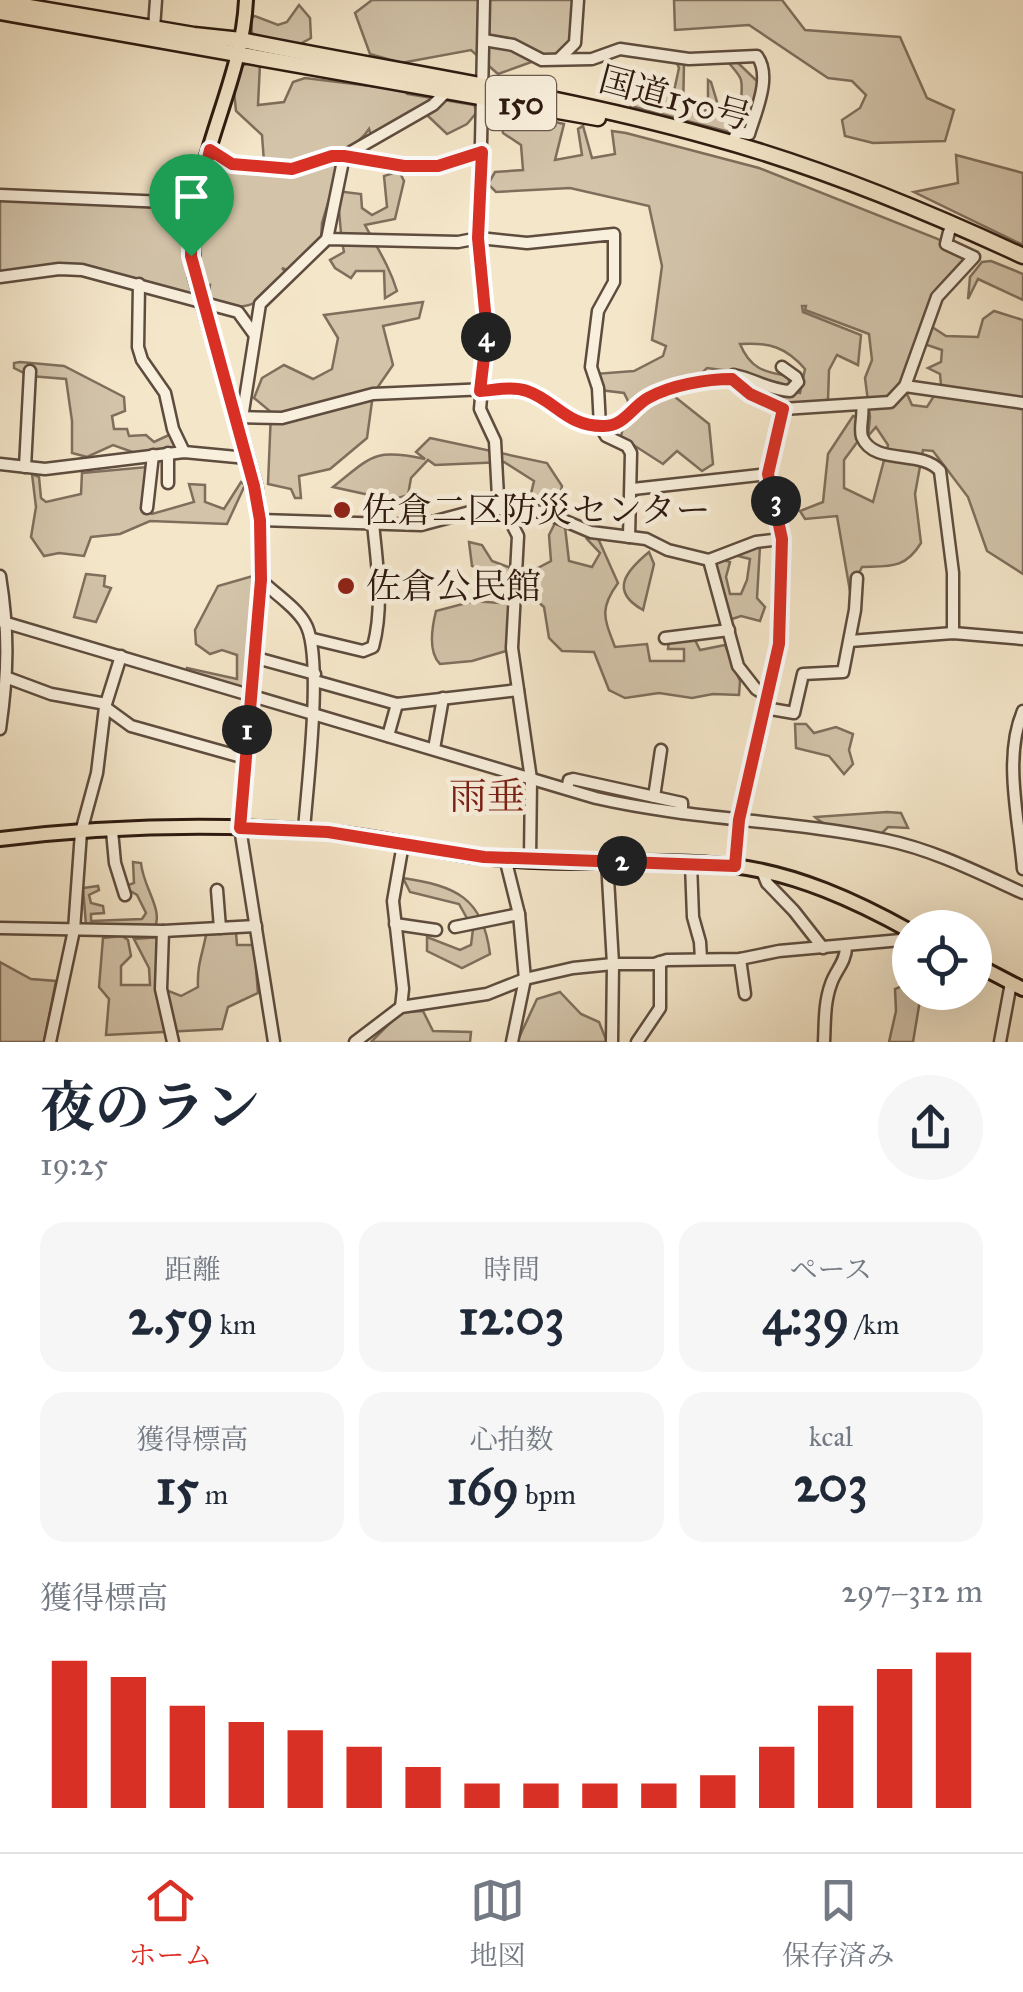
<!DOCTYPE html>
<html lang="ja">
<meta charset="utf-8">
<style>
body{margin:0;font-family:"IM FELL Great Primer","Noto Serif JP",serif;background:#f6f6f7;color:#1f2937;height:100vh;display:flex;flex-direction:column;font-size:38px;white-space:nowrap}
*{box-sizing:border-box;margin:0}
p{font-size:32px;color:#747a83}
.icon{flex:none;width:55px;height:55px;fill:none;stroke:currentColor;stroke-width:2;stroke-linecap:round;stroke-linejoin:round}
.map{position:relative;height:1042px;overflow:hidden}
.drawer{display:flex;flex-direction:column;background:#fff;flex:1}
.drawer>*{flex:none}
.controls{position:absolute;left:892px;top:910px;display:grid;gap:20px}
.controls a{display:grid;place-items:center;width:100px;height:100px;border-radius:50%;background:#fff;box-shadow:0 10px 40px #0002;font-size:50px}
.pin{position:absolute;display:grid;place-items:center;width:85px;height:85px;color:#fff;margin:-102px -42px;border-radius:50% 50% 50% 0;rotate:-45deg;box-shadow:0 0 10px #0007}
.pin .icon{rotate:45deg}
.km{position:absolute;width:50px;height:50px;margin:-25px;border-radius:50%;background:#222;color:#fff;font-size:28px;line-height:50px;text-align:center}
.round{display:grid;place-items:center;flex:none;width:105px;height:105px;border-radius:52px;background:#f6f6f7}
.head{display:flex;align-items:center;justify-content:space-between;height:170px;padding:0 40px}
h1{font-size:55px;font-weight:700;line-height:75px}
.metrics{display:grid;grid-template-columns:repeat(3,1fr);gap:15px;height:170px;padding:10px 40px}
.metrics div{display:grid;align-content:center;border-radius:25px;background:#f6f6f7;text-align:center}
.metrics b{font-size:50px;font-weight:700}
.metrics small{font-size:28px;font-weight:400}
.metrics p{font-size:28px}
.chart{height:280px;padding:20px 40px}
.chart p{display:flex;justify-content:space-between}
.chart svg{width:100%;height:180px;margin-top:10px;stroke:#d93025;stroke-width:6}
.tabs{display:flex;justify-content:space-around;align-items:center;height:140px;border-top:2px solid #e0e1e3;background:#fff;font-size:28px;color:#747a83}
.tabs a{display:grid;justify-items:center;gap:5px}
.tabs .active{color:#d93025}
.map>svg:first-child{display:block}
.green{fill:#d2c3a9;stroke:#7f6e5c;stroke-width:2.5}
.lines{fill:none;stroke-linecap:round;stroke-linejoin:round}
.minor-casing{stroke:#5e4c3e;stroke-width:15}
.major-casing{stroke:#2c190f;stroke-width:18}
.highway-casing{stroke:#2c190f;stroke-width:19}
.minor{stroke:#f8efdc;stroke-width:10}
.major{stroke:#f4e6c9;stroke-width:12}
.highway{stroke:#f4e6c9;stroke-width:14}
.route-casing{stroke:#fff;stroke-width:20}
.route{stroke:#d93025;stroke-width:12}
.poi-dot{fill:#8f2418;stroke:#f8efdc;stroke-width:4}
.labels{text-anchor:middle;stroke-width:9;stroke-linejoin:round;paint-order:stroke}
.shield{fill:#f8efdc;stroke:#69594c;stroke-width:2.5}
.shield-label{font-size:32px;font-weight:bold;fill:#2c190f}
.street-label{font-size:35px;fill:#2c190f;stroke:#f8efdc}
.poi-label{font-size:35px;fill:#2c190f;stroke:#f8efdc;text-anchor:start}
.neighbourhood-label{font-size:38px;fill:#7a1f14;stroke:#f8efdc}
</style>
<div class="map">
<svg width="1023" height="1042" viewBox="0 0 1023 1042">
<rect width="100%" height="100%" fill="#f4e6c9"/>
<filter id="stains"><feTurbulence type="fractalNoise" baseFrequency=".002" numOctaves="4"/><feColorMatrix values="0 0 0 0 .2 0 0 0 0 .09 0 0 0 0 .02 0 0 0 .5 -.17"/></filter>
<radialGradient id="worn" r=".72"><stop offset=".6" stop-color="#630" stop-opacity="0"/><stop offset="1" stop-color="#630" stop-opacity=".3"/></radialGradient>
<g class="green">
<path d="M372,0h204l-6,40 -13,13 -59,21 -27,-24 -70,13 -31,-9 -15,-41z"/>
<path d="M674,0h108l23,30 95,7 27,61 27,12 -9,31 -72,2 -28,-7 -3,-16 18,-12 6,-13 -14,-14 -24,-3 -79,-53 -74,5z"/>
<path d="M299,5l11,13 1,20 -13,7 -46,-11 -1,-16 4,-2 23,9 9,-3z"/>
<path d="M676,61l8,3 -1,47 14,3 11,-5v-29l3,2 7,23 13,6 10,-2c0,-30 6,-26 -14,-48h9l22,21c-2,21 -6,45 -29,50l-98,-26 10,-22 14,8 19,-1 5,-23z"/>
<path d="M249,63l11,1 -2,41 26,-3 9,-20 12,-4 81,10 2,-4 17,5 2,5 67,11 3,7 -10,12 -20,10 -19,-18 -6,-1 -50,24 -3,-10c-20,31 -71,31 -105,33l-2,-27 -26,-24 -2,-20 7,-25z"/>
<path d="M500,110l64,14 -9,36 27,-5 -4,-26 5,-3 9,32 23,-4 -3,-23 14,2 133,35 179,71 28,18 -5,11 -26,26 -32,91 9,20 15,2 14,-22 -1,-11 -12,-6 13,-6 1,-12 -18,-6 5,-19 17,11 32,1 5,-18 11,-8 29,9v254l-36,-23 -19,-54 -35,-46 -10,-1 -8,44 6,49c-16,26 -31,23 -59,24l-12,24 -13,-75 -32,3 -5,-8 23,-9 5,-48 25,-38 7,2 -2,23 -14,19v28l29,14 15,-57 -12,-18 -8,9 2,-19 -5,-39 7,-18 -3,-26 -64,-24 1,-4h-4l1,6 58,23 -3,30 -21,-10 -8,15 -1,30c-29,8 -55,7 -78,-15l50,8 5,-24c-19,-22 -36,-27 -65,-25 10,24 23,28 48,32l2,10 -52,-14 -31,-4 -11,11 -31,10 44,35 4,40 -11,7 -25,-20 -14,13 -42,-27 7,-36 -4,-8 -24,-3 -6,-16 40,-3 29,-15 3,-10 -14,-6 10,-74 -13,-60 -79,-18 -74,4 -8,-8 7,-12 28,-2 -2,-25 -18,-12z"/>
<path d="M956,155l67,18v72l-109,-53 44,-9z"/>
<path d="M335,160l5,3 -18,60 -1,17 -32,31 -7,-3 5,5c-29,31 -34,40 -79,30l2,-18 -8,2c-13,-42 0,-85 11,-126 42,19 79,13 122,-1z"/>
<path d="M399,171l5,10 -9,38 -30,6c12,23 24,40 32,66l-12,7 -1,-27h-28l-5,7 -16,-10 -5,-8 14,-8c-5,-21 -3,-40 -8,-61l25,3 1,14 10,7 15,-8 -3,-31z"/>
<path d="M0,200l164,7 24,9c-8,28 0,54 9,81l-117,-31 -80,8z"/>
<path d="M991,261l32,13v26l-45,-21 -10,20 2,-22 12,-15z"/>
<path d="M423,302l-4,16 -36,8 10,39 -20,29 -6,44 -37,31 -31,7 2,22h-6l-4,-9 -23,-5 3,-72 -17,-14 8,-20 22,-13 29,14 19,-10 6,-31 -14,-23z"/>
<path d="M20,362l44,4 60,31 1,14 -13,5 2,13h13l2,7 17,-1 8,7 17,-8 7,16 -37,5 -28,-10 -26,12 -15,-4v-32l-6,-42 -36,-3 -16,-8v-5z"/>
<path d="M430,438l117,25 15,23 -5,24 -29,-4 6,-25 -30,-19 -69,3 -7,-5 -17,18 -3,17 -16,5 -59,-13c39,-31 41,-39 92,-28l-9,-7z"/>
<path d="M147,467l-1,43 6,4 42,-12 -5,-18 16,1v17l19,7 17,-27 4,3 -18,39 -77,-3 -30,13 -29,3 -7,19 -25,-3 -15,3 -13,-19 5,-30 -4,-33 7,3 2,21 5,4 35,-8 1,-21z"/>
<path d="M556,521l9,6 4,34 23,6 8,-14 -13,-14 10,-3 21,47c-19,26 -14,35 -3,64l32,-3 3,17h34v-12h-16l1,-8 26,-1 5,10 25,-5 15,36 -1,14 -26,-1 -21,4 -33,-5 -34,5 -16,-8 -15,-38 -32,-1 -13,-13 -5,-31 -19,-16 -4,-14 30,-16 -2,-26z"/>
<path d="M469,542l13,3 10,16 22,8 -8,82 -34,10 -32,3c-12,-12 -8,-37 -4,-53l38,-10 25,2v-24l-27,-13z"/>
<path d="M760,546l-3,52 8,9 -5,14 -19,-5 -9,3 -9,-10 -9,-46 7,-4 9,3 -4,15 4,17h11l6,-14 3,-21 -20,-5z"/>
<path d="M649,552l5,12 -11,46c-34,-19 -17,-39 6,-58z"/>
<path d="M86,574l19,2 -1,10 7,2 -15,34 -22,-5z"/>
<path d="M253,576l-9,117 -58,-18 1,-7 50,11v-24l-15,-5 -12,4 -14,-10 -1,-14 23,-44z"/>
<path d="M795,724h11l8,9 22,-6 17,7 -4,16 4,14 -9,10 -15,-18 -33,-8z"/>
<path d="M887,812l14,1 7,15 -20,-1 -6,6c-22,1 -51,-1 -67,-16z"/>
<path d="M133,862l8,1c2,24 22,46 14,64l-69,-2 -3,-37 15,-2 1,4 -10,5 2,8 12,3 1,7 -13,1v7l51,-2 4,-6 -9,-18 -14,-8 11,-4z"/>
<path d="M403,878c52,8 80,19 87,76l-28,14 -35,-17v-14l33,13 11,-5 2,-16 -14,-25 -49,-12z"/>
<path d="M236,932l1,13h17l4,48 -30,14 -6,22 -116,6 3,-36 -10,-12 4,-49 19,-2 6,4 3,16 -10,10v19h29l-1,-17 -15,-29 27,-2 -3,50 23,9 17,-9c-1,-22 4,-31 8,-52z"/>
<path d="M0,962l31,17 25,2 -12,61h-44z"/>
<path d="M907,984l3,8 11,2 -8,48h-24l7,-31 -1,-22z"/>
<path d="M560,992l21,22 18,8 8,20h-90l20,-43z"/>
<path d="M423,1011l10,20 38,1 -1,10h-99l30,-30z"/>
</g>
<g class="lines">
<defs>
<g id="minor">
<path d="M484,0l-5,238 8,94 -7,77 15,32 3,56 20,39 -6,112 19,131 -1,80"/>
<path d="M154,28l2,-28"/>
<path d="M484,40l29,5 29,15 50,-1 28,-10 69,10 68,-3c15,20 -1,55 -8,78l-12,-2 -5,11"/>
<path d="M560,58l15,-15 3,-43"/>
<path d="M210,150l22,14 65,5 35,-13 30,1 41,9h35l44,-14"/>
<path d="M0,195l166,7 29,5"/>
<path d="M327,239l17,-83 89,-51 14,-14"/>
<path d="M0,277l59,-8 23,1 156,42 16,22"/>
<path d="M139,284l-1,63 4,13 23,33 8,36 11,23"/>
<path d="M732,379l2,-4c20,4 35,15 56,16l8,-9 -2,-5 -14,-10"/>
<path d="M905,386l118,17"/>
<path d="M862,405c2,10 -3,23 0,32 12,29 60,12 78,34l13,102v60"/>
<path d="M235,417l47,1 91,-24 139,-6c34,7 55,39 92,38 20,0 28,-19 44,-28 23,-13 59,-19 84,-19l18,15 33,15 107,-7 15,-16 32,-89 37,-40 -28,-13 3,-12"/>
<path d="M242,418l18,-114 67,-65 131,3 21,-4 48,5 87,-9v48l-16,29 -7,56 7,21 2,38 6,10 21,10 4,7 -2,84"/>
<path d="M0,464l45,5 139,-17 63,6"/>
<path d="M25,467l5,-96"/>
<path d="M168,483v-30"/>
<path d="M633,489l135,-15"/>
<path d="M147,508l6,-53"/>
<path d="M260,520l161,5 64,-17 59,4 47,20 55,7 22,11 41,10 47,-18 25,-3"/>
<path d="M709,560l29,106 18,23 11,7"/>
<path d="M0,576c9,56 8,97 0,153"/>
<path d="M261,580c14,14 34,26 44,43 19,31 2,164 -1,207"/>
<path d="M0,621l596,177c96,22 195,22 290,42 48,10 93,33 137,53"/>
<path d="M665,638l64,-8"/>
<path d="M313,639l50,12 10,-4c11,-41 4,-82 0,-124"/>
<path d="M850,641l103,-8 70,6"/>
<path d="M253,657l62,17"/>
<path d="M8,678l43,16 55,10"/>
<path d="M315,681l82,23 121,-14"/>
<path d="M105,707l26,19 114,32"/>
<path d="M765,708l29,5 9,-39 40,-2 12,-62 2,-32"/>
<path d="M1023,711c-20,47 -4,108 0,158"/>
<path d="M388,736l9,-32"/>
<path d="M434,749l9,-51"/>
<path d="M567,789l2,-9 4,-1 109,24v10"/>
<path d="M654,797l7,-47"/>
<path d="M240,828l34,214"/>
<path d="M112,831l3,32 10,32"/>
<path d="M505,858l14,56 6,65 -13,63"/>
<path d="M607,861l6,103 -1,78"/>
<path d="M691,864l2,53 7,25 1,17"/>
<path d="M735,866l4,-46 40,-176 2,-105 -13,-65 15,-65"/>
<path d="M762,871l5,12 27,28 29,37"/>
<path d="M217,890l3,38"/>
<path d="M395,924l41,6"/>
<path d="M455,927l64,-13"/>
<path d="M0,928l163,3 93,-5"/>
<path d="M163,931l-2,58 12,53"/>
<path d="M740,959l5,35"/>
<path d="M401,1007l2,-18 -10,-88 10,-57"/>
<path d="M50,1042l24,-112 7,-98 16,-59 8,-66 16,-51"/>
<path d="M355,1042l46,-35 86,-13 38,-15 48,-11 40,-4h41l13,-4 73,-1 39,-8 122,-11 9,-8"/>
<path d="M637,1042l23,-34v-46"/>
<path d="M824,1042c1,-19 0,-39 7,-58 4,-13 15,-22 15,-37"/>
<path d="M1000,1042l11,-59"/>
</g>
<g id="major">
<path d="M240,828l21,-248 -1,-60 -5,-34 -60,-211c-17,-94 47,-182 51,-275"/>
<path d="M0,839c107,-13 218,-16 326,-7 52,4 104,19 157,25 83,10 167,0 250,9 62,7 123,35 177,65"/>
<path d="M975,964l48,25"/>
</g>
<g id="highway">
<path d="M0,2l194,33 47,5c157,32 315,54 469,97 108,29 212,72 313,119"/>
<path d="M0,12l598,106"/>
</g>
</defs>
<use href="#minor" class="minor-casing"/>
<use href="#major" class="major-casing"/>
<use href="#highway" class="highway-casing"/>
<use href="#minor" class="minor"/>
<use href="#major" class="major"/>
<use href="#highway" class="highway"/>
</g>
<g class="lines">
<defs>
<path id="route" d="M210,150l22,14 60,5 40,-13h12l60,10h34l44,-14 -4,86 9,94 -7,59c16,-1 32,-5 47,0 29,10 40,36 77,35 20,0 28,-19 44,-28 23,-13 59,-19 84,-19l18,15 33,15 -15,65 14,65 -3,105 -40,176 -4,46 -251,-9 -156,-25 -88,-4 21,-248 -1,-60 -6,-34 -63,-230 1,-33z"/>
</defs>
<use href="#route" class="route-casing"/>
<use href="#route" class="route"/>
</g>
<g class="poi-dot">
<circle cx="342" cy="510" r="10"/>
<circle cx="346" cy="586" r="10"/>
</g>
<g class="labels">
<rect class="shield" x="486" y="76" width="70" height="54" rx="8"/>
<g class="shield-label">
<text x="521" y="114">150</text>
</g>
<g class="street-label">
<text transform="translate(675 98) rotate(15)" y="12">国道150号</text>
</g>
<g class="poi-label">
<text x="362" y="522">佐倉二区防災センター</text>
<text x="366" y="598">佐倉公民館</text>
</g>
<g class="neighbourhood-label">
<text x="487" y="809">雨垂</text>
</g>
</g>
<rect width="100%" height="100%" filter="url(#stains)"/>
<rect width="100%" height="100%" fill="url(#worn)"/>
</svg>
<div class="controls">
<a><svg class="icon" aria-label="locate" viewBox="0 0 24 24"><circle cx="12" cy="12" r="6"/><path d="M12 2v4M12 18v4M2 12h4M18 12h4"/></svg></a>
</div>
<div class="pin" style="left:191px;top:256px;background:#1e9e55"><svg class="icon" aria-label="arrive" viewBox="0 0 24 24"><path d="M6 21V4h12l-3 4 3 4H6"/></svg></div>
<b class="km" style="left:247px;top:730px">1</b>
<b class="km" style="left:622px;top:861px">2</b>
<b class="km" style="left:776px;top:501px">3</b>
<b class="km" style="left:486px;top:337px">4</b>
</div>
<section class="drawer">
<div class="head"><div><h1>夜のラン</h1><p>19:25</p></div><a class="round"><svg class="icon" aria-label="share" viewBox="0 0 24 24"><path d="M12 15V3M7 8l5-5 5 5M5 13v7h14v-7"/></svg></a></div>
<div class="metrics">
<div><p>距離</p><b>2.59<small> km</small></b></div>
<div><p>時間</p><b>12:03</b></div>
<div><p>ペース</p><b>4:39<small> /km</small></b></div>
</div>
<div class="metrics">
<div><p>獲得標高</p><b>15<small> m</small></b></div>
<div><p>心拍数</p><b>169<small> bpm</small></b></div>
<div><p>kcal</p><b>203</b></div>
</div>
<div class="chart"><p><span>獲得標高</span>297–312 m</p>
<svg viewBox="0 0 160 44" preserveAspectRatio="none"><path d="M5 44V8M15 44V12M25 44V19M35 44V23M45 44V25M55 44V29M65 44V34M75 44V38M85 44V38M95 44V38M105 44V38M115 44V36M125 44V29M135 44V19M145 44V10M155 44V6"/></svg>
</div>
</section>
<nav class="tabs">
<a class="active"><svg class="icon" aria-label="home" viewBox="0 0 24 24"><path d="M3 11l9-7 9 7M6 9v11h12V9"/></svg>ホーム</a>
<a><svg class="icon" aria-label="map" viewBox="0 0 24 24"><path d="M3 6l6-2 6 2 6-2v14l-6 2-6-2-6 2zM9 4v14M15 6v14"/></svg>地図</a>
<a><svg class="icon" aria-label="saved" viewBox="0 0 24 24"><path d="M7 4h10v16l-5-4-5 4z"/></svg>保存済み</a>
</nav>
